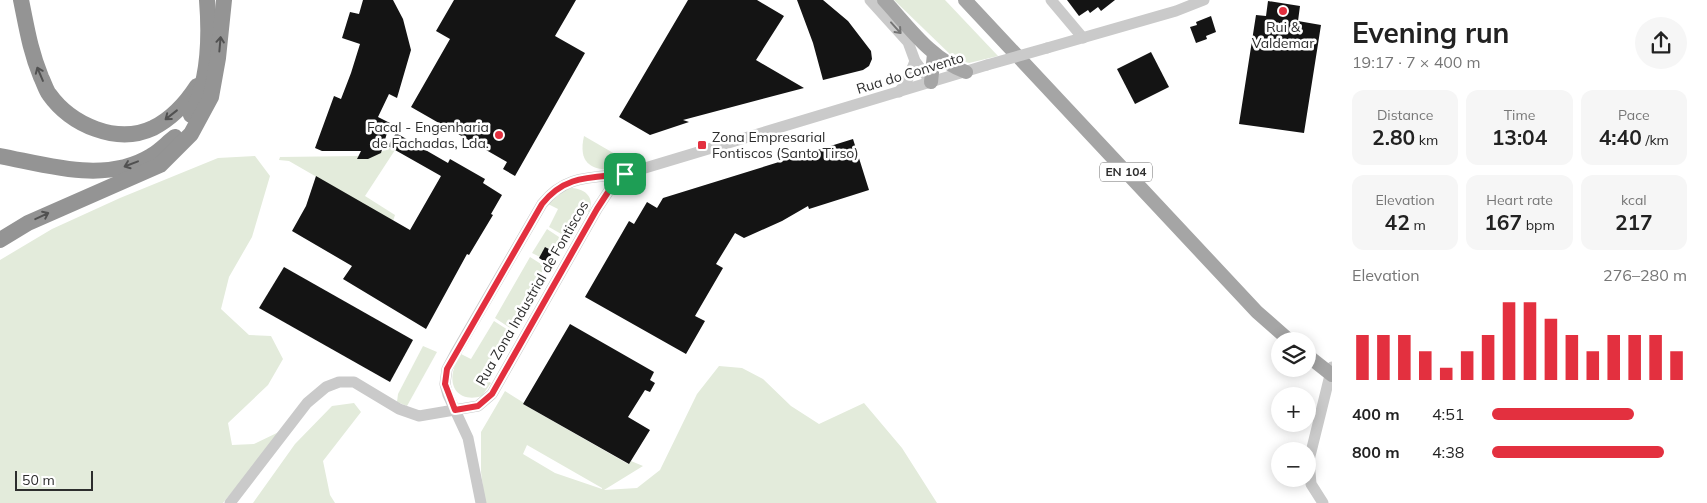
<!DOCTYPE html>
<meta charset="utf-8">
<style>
body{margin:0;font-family:Mulish,sans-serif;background:#f6f6f6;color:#222;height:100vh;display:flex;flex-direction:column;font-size:19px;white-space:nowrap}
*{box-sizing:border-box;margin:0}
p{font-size:16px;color:#767676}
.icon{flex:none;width:28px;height:28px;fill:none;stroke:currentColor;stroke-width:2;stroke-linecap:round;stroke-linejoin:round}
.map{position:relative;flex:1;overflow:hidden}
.drawer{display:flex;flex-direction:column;background:#fff;width:375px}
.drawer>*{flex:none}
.fabs{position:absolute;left:1271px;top:332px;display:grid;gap:10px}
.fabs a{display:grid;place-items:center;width:45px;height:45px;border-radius:50%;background:#fff;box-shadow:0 2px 12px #0003;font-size:25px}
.scale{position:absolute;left:15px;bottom:12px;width:78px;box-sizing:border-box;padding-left:5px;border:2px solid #2d2d2d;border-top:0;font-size:14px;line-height:18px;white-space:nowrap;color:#2d2d2d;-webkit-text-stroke:4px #fff;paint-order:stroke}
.pin{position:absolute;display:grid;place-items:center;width:42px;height:42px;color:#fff;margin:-21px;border-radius:10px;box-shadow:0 2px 8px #0006}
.round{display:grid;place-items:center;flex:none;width:52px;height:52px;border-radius:26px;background:#f6f6f6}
.headline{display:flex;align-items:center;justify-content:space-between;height:85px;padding:0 20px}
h1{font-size:28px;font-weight:700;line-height:38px}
.figures{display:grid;grid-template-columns:repeat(3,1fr);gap:8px;height:85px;padding:5px 20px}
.figures div{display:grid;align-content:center;border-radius:12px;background:#f6f6f6;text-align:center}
.figures b{font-size:21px;font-weight:700}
.figures small{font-size:14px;font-weight:400}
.figures p{font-size:14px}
.chart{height:140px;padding:10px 20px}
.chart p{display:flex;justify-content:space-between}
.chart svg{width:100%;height:90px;margin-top:5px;stroke:#e3303f;stroke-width:6}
ul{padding:0 20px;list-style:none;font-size:16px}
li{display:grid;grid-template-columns:80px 60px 1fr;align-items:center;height:38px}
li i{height:12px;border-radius:6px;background:#e3303f}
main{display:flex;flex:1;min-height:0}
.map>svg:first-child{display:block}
.green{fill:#e3ebdb;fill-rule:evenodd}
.building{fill:#141414}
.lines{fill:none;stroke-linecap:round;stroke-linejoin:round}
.minor{stroke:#cacaca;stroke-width:11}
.major{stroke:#a5a5a5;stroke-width:14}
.highway{stroke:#949494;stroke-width:16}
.minor-bridge{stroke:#cacaca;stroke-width:11}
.major-bridge{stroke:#a5a5a5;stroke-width:14}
.oneway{stroke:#747474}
.oneway2{stroke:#515151}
.route-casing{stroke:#fff;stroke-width:10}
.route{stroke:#e3303f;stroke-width:6}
.poi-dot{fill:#e3303f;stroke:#fff;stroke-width:2}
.labels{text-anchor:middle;stroke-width:5;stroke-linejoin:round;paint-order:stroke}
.shield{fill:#fff;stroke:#6c6c6c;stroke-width:1}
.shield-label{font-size:12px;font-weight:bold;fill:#2d2d2d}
.poi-label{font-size:14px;fill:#2d2d2d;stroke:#fff}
.street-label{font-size:14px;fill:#2d2d2d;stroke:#fff}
</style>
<main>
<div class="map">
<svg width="1332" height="503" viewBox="0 0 1332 503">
<rect width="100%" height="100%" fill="#fff"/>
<g class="green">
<path d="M894,0h51l53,56 -29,7 -14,-4z"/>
<path d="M584,136l50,29c-26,7 -59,10 -50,-29z"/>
<path d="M389,146l6,4 -30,46 30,19 -2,6 -104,-60 -10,-1 1,-3 78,-1v3c13,-1 21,-4 31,-13z"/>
<path d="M255,156l15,20 -18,61 -23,40 -8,32 28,26 22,1 12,23 -15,26 -40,38 4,22 22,-1 29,-14 -60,73h-223v-243l52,-31 68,-31 98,-40z"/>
<path d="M572,188c14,1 23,10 17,24l-9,-5 -17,28 -14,-8 9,-18 -10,-5 17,-14z"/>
<path d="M547,229l15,10 -9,12 -7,-4 -6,10 -8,-4z"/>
<path d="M530,257l11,7 3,-3 3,2 -37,65 -15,-10z"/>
<path d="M494,321l14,9 -27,47 10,6 -9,13c-18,6 -33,-4 -29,-24 1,-6 5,-12 8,-18l10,5z"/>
<path d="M423,346l14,6 -30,54 -10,-4 1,-8z"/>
<path d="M719,366l23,2 21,11 28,27 28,18 45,-21 38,45 35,55h-452l-4,-31v-40l24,-41 19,12 -1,1 105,60 3,-3 12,5 -39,24 33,-2 23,-18 37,-76zM527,445l75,43v1l-47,-16 -32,-19z"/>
<path d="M354,403l7,9 -38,49 7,34 5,8h-82l42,-59 37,-38z"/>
</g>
<g class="building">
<path d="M363,0h30l10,19 8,31 -14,48 -8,-4 -11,23 12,6 -9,30 -13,6h-11l4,-8h-39l-7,-3 19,-52 7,3 10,-26 9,-29 -18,-6 8,-26 9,2z"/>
<path d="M454,0h122l-21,36 30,17 -70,123 -12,-7 4,-7 -96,-55 39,-68 -14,-8z"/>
<path d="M688,0h69l27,16 -28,44 48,28 -121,32 6,2 -39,13 -31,-18z"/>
<path d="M797,0h26l25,21 23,30 1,8 -3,7 -6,4 -40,10 -10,-37z"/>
<path d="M1067,0h48l-14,11 -3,-4 -8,6 -2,-3 -9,6z"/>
<path d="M1268,1l32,5 -2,15 23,4 -17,108 -65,-9 17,-109 10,1z"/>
<path d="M1211,16l5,16 -10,4 1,3 -11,4 -6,-16 7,-2 -1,-3z"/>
<path d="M1151,52l18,35 -34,17 -18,-35z"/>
<path d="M396,133l52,30 2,-4 35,20 -2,4 19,12 -11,19 2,1 -24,40 -2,-1 -41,75 -83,-50 9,-13 -60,-35 14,-25 10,-30 94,54 31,-54 -53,-30z"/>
<path d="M853,139l16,51 -60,19 -1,-3 -26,15 -38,17 -9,-5 -19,31 7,4 -28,48 10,5 -19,33 -101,-57 44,-76 5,3 13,-22 10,6 6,-10z"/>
<path d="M545,247l8,4 -6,12 -8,-5z"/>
<path d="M284,267l129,73 -23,42 -131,-74z"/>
<path d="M570,324l84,48 -4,8 5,3 -5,9 -5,-2 -17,27 22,13 -21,34 -106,-60z"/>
</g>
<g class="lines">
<g class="minor">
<path d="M870,0l38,42 7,19 16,21"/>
<path d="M1051,0l32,38"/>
<path d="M1047,48l129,-37 28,-11"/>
<path d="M899,92l8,-11 8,-20"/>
<path d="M230,503l77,-100 19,-16 13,-5h15l45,27 20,7 59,-10 14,-12 105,-185 15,-23 13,-12"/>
<path d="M481,503l-13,-65 -20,-43 -3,-11 2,-15 8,-15 87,-150c23,-29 48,-26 83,-30l362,-109"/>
<path d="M1323,503l-12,-19 -2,-24 23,-93"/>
</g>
<g class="major">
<path d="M884,0c25,27 47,59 82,72"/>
<path d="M965,0l292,312 33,29"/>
<path d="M931,82l3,-28"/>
</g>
<g class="highway">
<path d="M21,0c6,29 9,50 20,77 3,6 5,13 8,17 22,31 68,51 104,34 18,-9 33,-25 44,-42"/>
<path d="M191,115c18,-33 19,-78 16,-115"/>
<path d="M0,156c48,9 105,28 151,0 9,-5 16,-13 24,-19"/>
<path d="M0,240l28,-17 132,-58 31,-31 20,-37 7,-39 6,-58"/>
</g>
<path class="minor-bridge" d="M987,65l60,-17"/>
<path class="major-bridge" d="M1308,356l24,19"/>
</g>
<defs><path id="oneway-shaft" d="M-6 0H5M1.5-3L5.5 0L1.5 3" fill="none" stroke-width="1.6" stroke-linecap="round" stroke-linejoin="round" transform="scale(1.25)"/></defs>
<use class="oneway" href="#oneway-shaft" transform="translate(896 28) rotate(48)"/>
<g class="oneway2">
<use href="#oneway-shaft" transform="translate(220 44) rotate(-85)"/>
<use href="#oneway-shaft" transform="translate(40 74) rotate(-113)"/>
<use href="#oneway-shaft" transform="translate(171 115) rotate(142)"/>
<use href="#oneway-shaft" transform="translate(131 164) rotate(159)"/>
<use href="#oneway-shaft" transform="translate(42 216) rotate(-25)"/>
</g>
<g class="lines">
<defs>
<path id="route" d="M625,174l-13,12 -15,23 -105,185 -14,12 -23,4 -10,-26 2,-15 95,-165c23,-29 48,-26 83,-30z"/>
</defs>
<use href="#route" class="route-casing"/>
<use href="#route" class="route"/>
</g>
<g class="poi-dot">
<circle cx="1283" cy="11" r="5"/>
<circle cx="499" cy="135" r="5"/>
<rect x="697" y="140" width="10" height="10" rx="2.5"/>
</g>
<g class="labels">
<rect class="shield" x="1100" y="162.5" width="52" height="19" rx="4"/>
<g class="shield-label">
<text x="1126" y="176">EN 104</text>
</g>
<g class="poi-label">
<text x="1283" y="32">Rui &amp;<tspan x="1283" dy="16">Valdemar</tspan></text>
<text x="489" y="132" text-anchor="end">Facal - Engenharia<tspan x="489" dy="16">de Fachadas, Lda.</tspan></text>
<text x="712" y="142" text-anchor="start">Zona Empresarial<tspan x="712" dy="16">Fontiscos (Santo Tirso)</tspan></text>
</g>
<g class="street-label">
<text transform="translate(910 73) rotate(-17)" y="5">Rua do Convento</text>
<text transform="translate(532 293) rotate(-60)" y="5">Rua Zona Industrial de Fontiscos</text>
</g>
</g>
</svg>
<div class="fabs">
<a><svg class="icon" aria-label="layers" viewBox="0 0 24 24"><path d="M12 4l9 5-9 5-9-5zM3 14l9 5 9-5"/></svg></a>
<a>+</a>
<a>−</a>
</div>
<div class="scale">50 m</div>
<div class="pin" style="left:625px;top:174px;background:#1e9e55"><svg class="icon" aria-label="arrive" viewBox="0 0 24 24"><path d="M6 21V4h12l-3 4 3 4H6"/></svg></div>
</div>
<section class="drawer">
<div class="headline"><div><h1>Evening run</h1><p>19:17 · 7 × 400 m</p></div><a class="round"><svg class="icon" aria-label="share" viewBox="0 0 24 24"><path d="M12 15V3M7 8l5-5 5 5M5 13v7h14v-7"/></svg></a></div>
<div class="figures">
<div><p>Distance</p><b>2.80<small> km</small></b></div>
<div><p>Time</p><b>13:04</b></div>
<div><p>Pace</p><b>4:40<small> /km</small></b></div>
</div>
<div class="figures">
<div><p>Elevation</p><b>42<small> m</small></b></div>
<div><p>Heart rate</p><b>167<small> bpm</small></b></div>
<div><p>kcal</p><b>217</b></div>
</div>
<div class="chart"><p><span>Elevation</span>276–280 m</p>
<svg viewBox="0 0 160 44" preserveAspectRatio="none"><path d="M5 44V22M15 44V22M25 44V22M35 44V30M45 44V38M55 44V30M65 44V22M75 44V6M85 44V6M95 44V14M105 44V22M115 44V30M125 44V22M135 44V22M145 44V22M155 44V30"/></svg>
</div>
<ul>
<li><b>400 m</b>4:51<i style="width:73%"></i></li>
<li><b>800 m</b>4:38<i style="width:88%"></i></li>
</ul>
</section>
</main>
